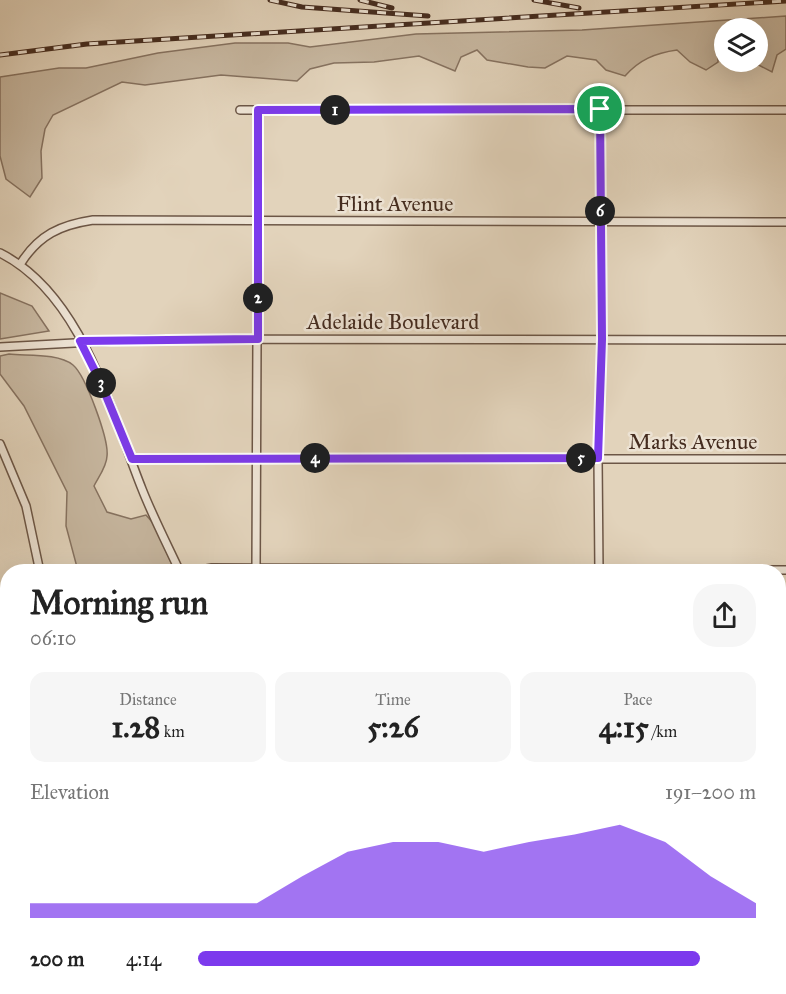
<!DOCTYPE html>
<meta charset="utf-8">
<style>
body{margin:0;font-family:"IM FELL Great Primer",serif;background:#f6f6f6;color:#222;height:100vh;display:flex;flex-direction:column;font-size:22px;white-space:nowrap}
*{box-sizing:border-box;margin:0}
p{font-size:20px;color:#767676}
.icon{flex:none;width:33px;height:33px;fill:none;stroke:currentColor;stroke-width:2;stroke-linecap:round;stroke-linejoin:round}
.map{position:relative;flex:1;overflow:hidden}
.drawer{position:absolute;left:0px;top:564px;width:786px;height:430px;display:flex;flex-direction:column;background:#fff;border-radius:24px 24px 0 0;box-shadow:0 6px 24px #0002}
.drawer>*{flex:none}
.buttons{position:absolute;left:714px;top:18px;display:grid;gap:12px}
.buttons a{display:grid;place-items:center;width:54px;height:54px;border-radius:50%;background:#fff;box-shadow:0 6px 24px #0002;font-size:30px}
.pin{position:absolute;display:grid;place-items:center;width:51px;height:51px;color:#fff;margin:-26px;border:3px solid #fff;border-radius:50%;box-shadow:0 2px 6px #0007}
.km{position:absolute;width:30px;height:30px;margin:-15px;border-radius:50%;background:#222;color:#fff;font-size:16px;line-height:30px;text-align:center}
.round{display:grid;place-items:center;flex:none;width:63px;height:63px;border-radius:24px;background:#f6f6f6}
.overview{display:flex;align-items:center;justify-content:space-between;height:102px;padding:0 30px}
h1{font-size:33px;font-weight:700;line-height:45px}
.metrics{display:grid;grid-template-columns:repeat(3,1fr);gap:9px;height:102px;padding:6px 30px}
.metrics div{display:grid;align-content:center;border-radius:15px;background:#f6f6f6;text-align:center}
.metrics b{font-size:30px;font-weight:700}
.metrics small{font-size:16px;font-weight:400}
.metrics p{font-size:16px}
.chart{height:168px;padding:12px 30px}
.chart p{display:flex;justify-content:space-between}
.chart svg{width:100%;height:108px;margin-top:6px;fill:#7c3aed;opacity:.7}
ul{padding:0 30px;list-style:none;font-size:20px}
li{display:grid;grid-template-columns:96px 72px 1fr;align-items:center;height:45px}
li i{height:15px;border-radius:8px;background:#7c3aed}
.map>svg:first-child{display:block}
.green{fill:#c7b7a0;stroke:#867260;stroke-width:1.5}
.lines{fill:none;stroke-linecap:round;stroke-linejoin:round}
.minor-casing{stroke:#6c5646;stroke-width:10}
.minor{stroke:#ece2d3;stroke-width:7}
.rail-casing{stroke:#452c1f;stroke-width:5}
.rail{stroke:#ece2d3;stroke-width:3;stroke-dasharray:9;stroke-linecap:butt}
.route-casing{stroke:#fff;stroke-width:12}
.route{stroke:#7c3aed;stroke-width:8}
.labels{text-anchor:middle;stroke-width:5;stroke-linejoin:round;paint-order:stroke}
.street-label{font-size:22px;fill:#452c1f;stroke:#ece2d3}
</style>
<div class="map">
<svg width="786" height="994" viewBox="0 0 786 994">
<rect width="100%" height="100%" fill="#e2d3bb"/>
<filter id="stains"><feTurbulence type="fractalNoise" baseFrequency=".00333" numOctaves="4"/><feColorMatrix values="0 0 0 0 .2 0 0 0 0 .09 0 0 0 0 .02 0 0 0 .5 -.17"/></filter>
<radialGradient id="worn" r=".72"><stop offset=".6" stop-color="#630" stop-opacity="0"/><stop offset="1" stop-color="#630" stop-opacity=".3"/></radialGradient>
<g class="green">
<path d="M786,16v33l-9,6 -5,17 -19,-10h5v-34h-34v17l-6,1v16l-12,8 -16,-8 -13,-12c-22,3 -38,10 -52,26l-19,-6 -10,-10 -29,-4 -22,12 -17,-1 -41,-7 -10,-10 -16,7 -6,14 -36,-15 -45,6 -40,1 -24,6 -13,12 -76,-6 -76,10 -23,-3 -69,33 -8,14 -4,22 1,27 -12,19 -24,-18 -6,-23v-79l59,-9h27l72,-15 77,-10h53l22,4 106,-13 166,-4z"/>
<path d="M0,293l32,13 17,25 -49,8z"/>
<path d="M9,354c18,2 49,-1 64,11 13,11 36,75 34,91 0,10 -9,22 -13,30l13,26 24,7 15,-4 7,8 22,48h-97l-12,-45 1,-34 -43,-86 -24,-32v-18z"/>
<path d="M607,987h44l-7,7h-37z"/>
</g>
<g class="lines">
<defs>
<g id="minor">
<path d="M240,110h546"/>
<path d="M0,253c82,41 110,156 142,236 11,28 25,55 38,83"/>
<path d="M21,263c18,-28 39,-38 72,-43l693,2"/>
<path d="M0,347l148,-8 638,1"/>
<path d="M0,444l26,62 14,66"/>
<path d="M132,459h654"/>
<path d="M256,569l2,-459"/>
<path d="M599,571l-1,-113 4,-119 -2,-230"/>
<path d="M189,572l23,-4 574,2"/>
<path d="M0,635h8"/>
<path d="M778,687h8"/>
<path d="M0,740h8"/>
<path d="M778,810h8"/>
<path d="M0,853h8"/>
<path d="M778,932h8"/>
<path d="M0,968l8,-1"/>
<path d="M115,994v-7"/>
<path d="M236,994v-7"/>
<path d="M362,994v-7"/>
<path d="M474,994v-7"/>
<path d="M595,994v-7"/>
<path d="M656,994l7,-7"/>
</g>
</defs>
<use href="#minor" class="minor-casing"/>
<use href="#minor" class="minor"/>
<defs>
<g id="rail">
<path d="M270,0l32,7 126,9"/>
<path d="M360,0l32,8"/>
<path d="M534,0l45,8"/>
<path d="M0,55l87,-11 699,-43"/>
</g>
</defs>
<use href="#rail" class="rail-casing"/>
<use href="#rail" class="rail"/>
</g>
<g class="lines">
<defs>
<path id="route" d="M600,109l2,230 -4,119 -466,1 -32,-78 -20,-40 178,-2v-229z"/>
</defs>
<use href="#route" class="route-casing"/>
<use href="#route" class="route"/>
</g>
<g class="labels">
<g class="street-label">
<text x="395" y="211">Flint Avenue</text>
<text x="393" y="329">Adelaide Boulevard</text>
<text x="693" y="449">Marks Avenue</text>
</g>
</g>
<rect width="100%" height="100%" filter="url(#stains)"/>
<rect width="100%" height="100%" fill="url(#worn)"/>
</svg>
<div class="buttons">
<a><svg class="icon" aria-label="layers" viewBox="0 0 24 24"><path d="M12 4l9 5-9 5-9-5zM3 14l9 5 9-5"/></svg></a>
</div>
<div class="pin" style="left:600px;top:109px;background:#1e9e55"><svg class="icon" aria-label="arrive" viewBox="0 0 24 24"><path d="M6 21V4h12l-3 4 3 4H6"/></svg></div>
<b class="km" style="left:335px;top:110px">1</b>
<b class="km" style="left:258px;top:298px">2</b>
<b class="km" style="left:101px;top:383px">3</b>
<b class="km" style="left:315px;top:458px">4</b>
<b class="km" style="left:581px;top:458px">5</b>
<b class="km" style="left:600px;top:211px">6</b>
<section class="drawer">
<div class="overview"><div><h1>Morning run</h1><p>06:10</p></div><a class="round"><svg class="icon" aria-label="share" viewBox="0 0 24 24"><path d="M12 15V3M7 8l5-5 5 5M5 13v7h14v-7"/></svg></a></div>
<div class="metrics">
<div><p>Distance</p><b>1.28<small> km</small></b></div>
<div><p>Time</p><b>5:26</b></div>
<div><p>Pace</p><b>4:15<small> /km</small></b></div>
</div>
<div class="chart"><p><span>Elevation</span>191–200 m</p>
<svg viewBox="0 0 160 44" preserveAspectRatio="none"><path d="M0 44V38L10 38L20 38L30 38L40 38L50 38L60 27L70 17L80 13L90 13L100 17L110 13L120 10L130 6L140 13L150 27L160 38V44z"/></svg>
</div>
<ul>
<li><b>200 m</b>4:14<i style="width:90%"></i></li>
</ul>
</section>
</div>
